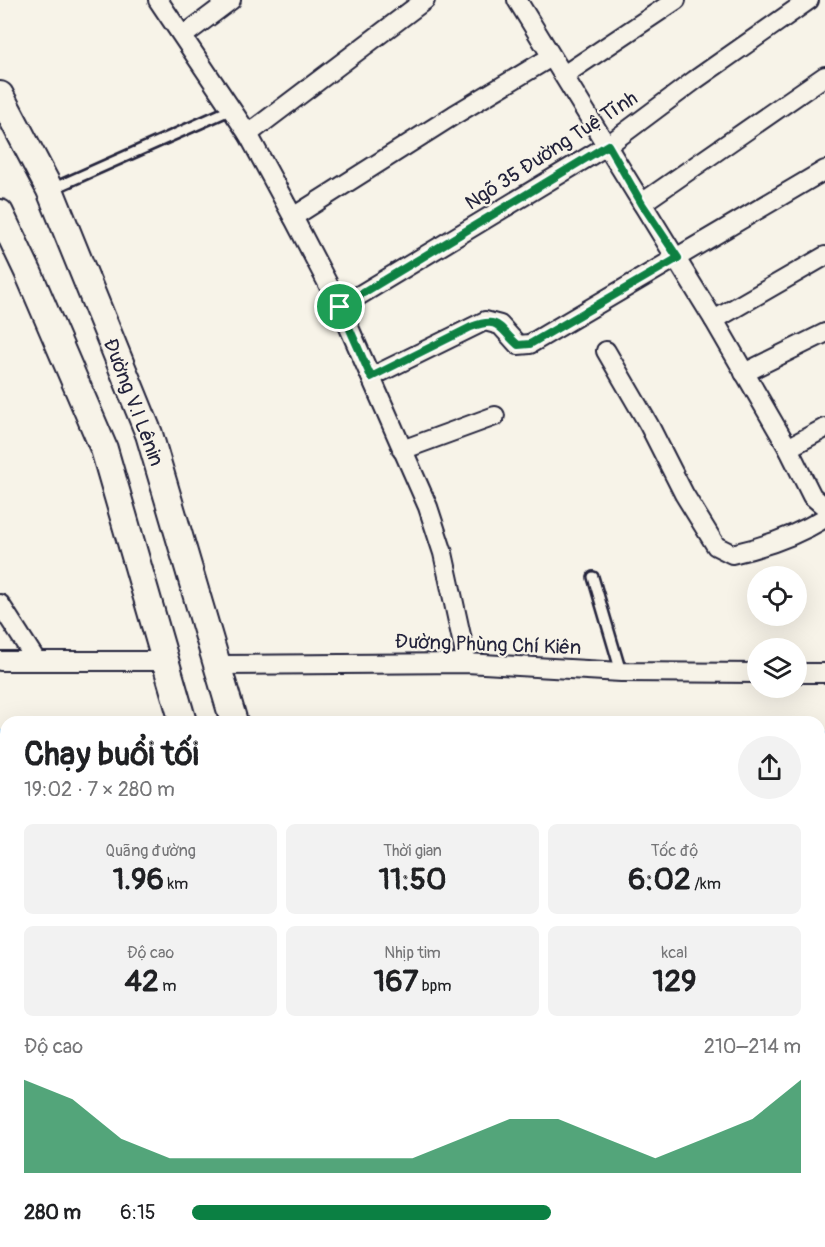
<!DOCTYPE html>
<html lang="vi">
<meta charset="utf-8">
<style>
body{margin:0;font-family:Pangolin,sans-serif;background:#f2f2f2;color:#202124;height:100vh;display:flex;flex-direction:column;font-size:22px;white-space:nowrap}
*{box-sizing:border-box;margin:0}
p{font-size:20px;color:#757577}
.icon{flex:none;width:33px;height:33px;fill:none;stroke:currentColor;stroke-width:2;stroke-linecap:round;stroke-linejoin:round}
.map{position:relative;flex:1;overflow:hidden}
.sheet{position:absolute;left:0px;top:716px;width:825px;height:532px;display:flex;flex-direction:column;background:#fff;border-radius:18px 18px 0 0;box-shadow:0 6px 24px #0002}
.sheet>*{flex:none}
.controls{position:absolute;left:747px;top:566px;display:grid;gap:12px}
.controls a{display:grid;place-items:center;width:60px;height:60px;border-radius:50%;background:#fff;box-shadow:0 6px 24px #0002;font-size:30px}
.pin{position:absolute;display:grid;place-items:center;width:51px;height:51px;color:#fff;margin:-26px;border:3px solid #fff;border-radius:50%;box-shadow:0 2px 6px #0007}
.round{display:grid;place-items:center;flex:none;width:63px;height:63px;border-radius:32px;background:#f2f2f2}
.summary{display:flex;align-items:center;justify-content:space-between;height:102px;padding:0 24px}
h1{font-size:33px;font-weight:700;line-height:45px}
.figures{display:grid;grid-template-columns:repeat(3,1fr);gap:9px;height:102px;padding:6px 24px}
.figures div{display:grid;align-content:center;border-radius:9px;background:#f2f2f2;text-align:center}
.figures b{font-size:30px;font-weight:700}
.figures small{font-size:16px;font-weight:400}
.figures p{font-size:16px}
.chart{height:168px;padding:12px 24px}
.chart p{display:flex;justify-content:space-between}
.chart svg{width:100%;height:108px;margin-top:6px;fill:#0b8043;opacity:.7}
ul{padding:0 24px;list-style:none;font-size:20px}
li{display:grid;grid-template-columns:96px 72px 1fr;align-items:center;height:45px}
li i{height:15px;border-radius:8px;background:#0b8043}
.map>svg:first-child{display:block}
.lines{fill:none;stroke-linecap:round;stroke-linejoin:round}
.canal{stroke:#96d0f6;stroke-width:22}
.lane-casing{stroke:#22223b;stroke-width:14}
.street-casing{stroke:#22223b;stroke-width:22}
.secondary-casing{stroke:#22223b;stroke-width:30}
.lane{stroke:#f7f3e8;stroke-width:9}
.street{stroke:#f7f3e8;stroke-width:18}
.secondary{stroke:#f7f3e8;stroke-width:26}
.route-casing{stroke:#fff;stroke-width:12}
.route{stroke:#0b8043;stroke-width:8}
.labels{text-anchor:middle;stroke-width:4.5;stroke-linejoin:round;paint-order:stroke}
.street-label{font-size:20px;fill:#22223b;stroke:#f7f3e8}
</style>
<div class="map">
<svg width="825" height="1247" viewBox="0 0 825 1247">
<rect width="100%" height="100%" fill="#f7f3e8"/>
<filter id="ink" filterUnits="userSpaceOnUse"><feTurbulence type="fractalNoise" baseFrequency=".0167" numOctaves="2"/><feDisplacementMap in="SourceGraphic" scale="12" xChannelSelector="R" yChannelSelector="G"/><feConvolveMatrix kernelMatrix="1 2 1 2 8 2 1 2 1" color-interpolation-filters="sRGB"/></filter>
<g filter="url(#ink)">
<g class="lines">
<g class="canal">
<path d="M0,741h6"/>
<path d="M819,742h6"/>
</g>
<defs>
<g id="lane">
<path d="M52,189l180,-80"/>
<path d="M593,577l28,95"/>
</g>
<g id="street">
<path d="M158,0l90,134 45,83 47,90 88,200 15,46 24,110"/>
<path d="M517,0l197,320 74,128 24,48 13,11"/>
<path d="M183,36l48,-36"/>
<path d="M564,75l112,-75"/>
<path d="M248,134l177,-134"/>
<path d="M642,203l183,-127"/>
<path d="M293,217l161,-102 97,-58"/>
<path d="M340,307l268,-162 87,-65 114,-80"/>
<path d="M714,320l111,-64"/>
<path d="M606,351l43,74 35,69 32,52 16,8c32,-7 65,-19 93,-36"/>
<path d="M744,373l81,-40"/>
<path d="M371,377l114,-56 15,4 18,20 12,-1 295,-174"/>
<path d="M788,448l37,-20"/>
<path d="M402,450l93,-34"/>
<path d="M0,604l36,56"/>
<path d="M0,661h167"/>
<path d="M218,665l249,-2 154,9 137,1"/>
<path d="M796,673h29"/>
<path d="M819,1047l6,-4"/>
<path d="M0,1115h6"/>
<path d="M819,1147l6,-4"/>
<path d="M738,1242l3,5"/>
<path d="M47,1247v-5"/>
</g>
<g id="secondary">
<path d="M0,95l50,95 99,244 85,288"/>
<path d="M0,213l28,59 76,177 79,273"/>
<path d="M819,791h6"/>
<path d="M0,795h6"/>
<path d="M295,1242l1,5"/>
<path d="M345,1242l1,5"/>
</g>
</defs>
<use href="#lane" class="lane-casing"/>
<use href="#street" class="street-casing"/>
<use href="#secondary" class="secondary-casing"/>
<use href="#lane" class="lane"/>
<use href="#street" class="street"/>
<use href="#secondary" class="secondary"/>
</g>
</g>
<g class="lines" filter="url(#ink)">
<defs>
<path id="route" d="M608,145l34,59 36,54 -148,86 -12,1c-20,-17 -17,-29 -47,-18l-100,50 -31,-70z"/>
</defs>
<use href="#route" class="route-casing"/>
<use href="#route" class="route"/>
</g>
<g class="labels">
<g class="street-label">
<text transform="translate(551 150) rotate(-33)" y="7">Ngõ 35 Đường Tuệ Tĩnh</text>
<text transform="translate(134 402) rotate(69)" y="7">Đường V.I Lênin</text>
<text transform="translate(488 644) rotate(2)" y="7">Đường Phùng Chí Kiên</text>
</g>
</g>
</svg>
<div class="controls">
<a><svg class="icon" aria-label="locate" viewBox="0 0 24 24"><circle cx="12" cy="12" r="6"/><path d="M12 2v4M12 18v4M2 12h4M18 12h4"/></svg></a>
<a><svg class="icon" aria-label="layers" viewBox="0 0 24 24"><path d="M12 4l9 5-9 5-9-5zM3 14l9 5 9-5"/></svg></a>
</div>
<div class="pin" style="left:340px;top:307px;background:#1e9e55"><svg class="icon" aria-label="arrive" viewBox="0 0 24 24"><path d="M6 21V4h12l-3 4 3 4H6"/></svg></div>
<section class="sheet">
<div class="summary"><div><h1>Chạy buổi tối</h1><p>19:02 · 7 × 280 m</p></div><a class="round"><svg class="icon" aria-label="share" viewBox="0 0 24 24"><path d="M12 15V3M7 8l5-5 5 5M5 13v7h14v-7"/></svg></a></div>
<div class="figures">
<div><p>Quãng đường</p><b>1.96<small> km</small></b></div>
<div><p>Thời gian</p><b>11:50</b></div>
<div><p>Tốc độ</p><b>6:02<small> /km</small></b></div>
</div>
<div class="figures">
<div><p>Độ cao</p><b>42<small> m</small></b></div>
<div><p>Nhịp tim</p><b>167<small> bpm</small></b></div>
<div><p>kcal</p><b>129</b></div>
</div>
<div class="chart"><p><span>Độ cao</span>210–214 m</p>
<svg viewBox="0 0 160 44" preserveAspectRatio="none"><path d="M0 44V6L10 14L20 30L30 38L40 38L50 38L60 38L70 38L80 38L90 30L100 22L110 22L120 30L130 38L140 30L150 22L160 6V44z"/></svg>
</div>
<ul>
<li><b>280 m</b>6:15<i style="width:59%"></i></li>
</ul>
</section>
</div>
